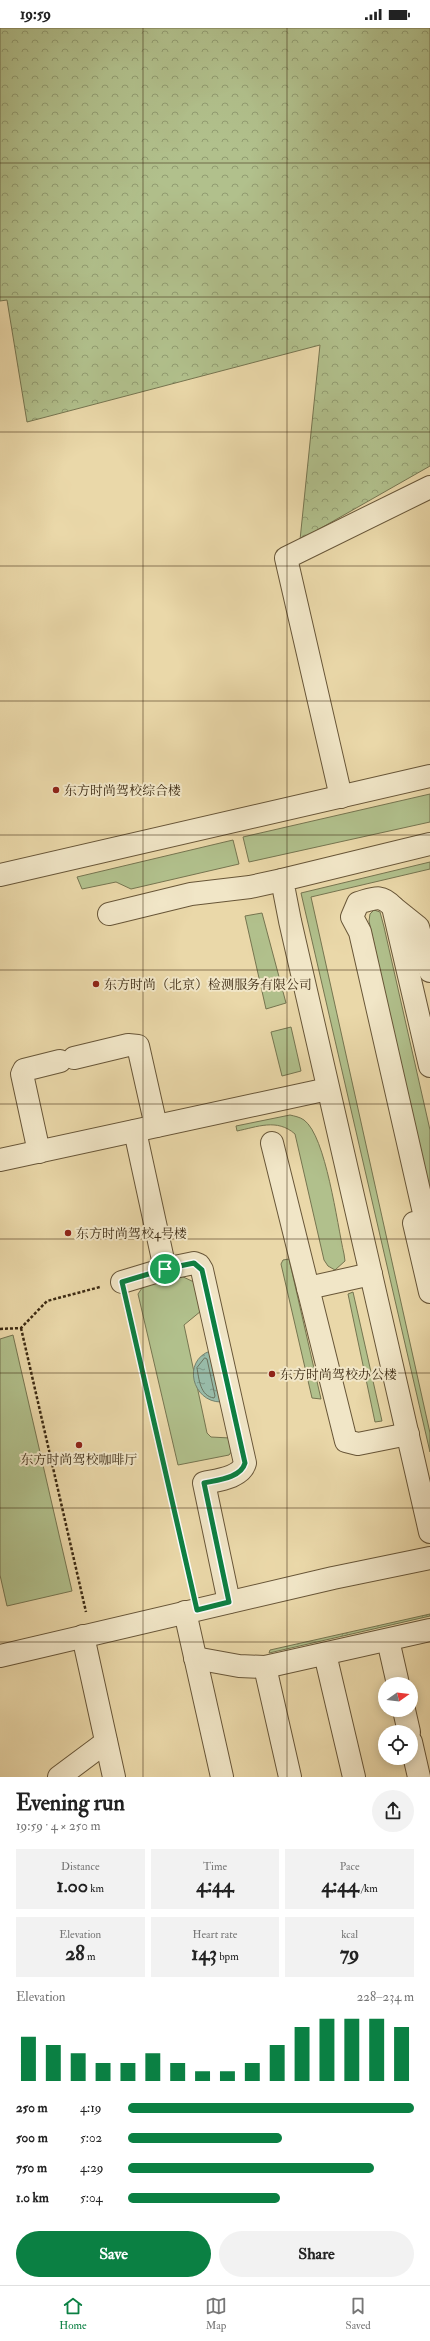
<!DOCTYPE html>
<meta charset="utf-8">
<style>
body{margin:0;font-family:"IM FELL Double Pica","Noto Serif SC",serif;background:#f2f2f2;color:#222;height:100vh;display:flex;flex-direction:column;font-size:15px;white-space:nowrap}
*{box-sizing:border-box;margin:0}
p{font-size:13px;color:#767676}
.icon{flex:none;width:22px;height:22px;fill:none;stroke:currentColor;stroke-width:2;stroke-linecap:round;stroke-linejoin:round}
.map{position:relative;height:1749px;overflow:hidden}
.side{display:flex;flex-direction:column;background:#fff;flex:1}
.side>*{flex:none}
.needle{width:26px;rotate:76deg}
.controls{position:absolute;left:378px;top:1649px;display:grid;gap:8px}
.controls a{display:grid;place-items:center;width:40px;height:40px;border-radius:50%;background:#fff;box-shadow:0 2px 10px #0003;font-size:20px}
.pin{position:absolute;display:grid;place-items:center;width:34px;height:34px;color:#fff;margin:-17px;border:2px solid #fff;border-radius:50%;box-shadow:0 1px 4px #0007}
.round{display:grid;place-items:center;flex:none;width:42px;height:42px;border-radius:21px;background:#f2f2f2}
.summary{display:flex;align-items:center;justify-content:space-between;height:68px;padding:0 16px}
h1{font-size:22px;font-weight:700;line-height:30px}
.metrics{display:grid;grid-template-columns:repeat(3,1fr);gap:6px;height:68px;padding:4px 16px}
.metrics div{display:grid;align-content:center;border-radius:0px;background:#f2f2f2;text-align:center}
.metrics b{font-size:20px;font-weight:700}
.metrics small{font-size:11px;font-weight:400}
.metrics p{font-size:11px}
.chart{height:112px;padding:8px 16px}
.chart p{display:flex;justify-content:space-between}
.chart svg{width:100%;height:72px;margin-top:4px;stroke:#0b8043;stroke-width:6}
.button{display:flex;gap:8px;margin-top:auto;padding:8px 16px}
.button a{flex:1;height:46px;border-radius:24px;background:#0b8043;color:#fff;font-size:16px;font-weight:700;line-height:46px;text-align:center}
.button a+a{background:#f2f2f2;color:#222}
ul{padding:0 16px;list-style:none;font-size:13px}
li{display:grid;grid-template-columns:64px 48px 1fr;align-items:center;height:30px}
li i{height:10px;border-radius:5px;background:#0b8043}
.status{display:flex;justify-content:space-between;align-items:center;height:28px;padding:0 20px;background:#fff;direction:ltr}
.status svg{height:11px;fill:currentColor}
.tabs{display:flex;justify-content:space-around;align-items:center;height:56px;border-top:1px solid #e0e0e0;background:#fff;font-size:11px;color:#767676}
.tabs a{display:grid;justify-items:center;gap:2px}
.tabs .active{color:#0b8043}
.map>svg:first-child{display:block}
.green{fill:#b1c08c;stroke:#767550}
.forest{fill:url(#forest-crowns);stroke:#767550}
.water{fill:url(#water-ripples);stroke:#73806c}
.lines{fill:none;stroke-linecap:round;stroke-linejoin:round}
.shore{stroke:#6a725d;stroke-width:1}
.minor-casing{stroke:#685638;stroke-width:24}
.path{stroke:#3c2a13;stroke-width:2.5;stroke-dasharray:3 2;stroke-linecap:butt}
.minor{stroke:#f1e6c7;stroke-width:22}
.route-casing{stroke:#fff;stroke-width:8}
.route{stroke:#0b8043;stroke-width:5}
.grid{fill:none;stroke:#3c2a13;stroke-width:1;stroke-opacity:0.55}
.poi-dot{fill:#8f2418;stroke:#f1e6c7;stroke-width:1.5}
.labels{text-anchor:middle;stroke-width:4;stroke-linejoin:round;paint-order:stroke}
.poi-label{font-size:13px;fill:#3c2a13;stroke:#f1e6c7;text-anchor:start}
</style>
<div class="status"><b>19:59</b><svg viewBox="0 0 49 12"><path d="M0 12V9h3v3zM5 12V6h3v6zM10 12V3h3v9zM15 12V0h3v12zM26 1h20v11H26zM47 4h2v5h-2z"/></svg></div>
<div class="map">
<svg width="430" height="1749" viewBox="0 0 430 1749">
<defs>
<pattern id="forest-crowns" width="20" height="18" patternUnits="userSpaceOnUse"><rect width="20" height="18" fill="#b1c08c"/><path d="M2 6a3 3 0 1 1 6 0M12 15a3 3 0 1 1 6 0" fill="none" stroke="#919c71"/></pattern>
<pattern id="water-ripples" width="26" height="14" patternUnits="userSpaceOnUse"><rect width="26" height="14" fill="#98baa7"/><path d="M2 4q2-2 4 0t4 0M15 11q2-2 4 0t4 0" fill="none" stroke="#7d9787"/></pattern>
</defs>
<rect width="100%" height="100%" fill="#ead8a9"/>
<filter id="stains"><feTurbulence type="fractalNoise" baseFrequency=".005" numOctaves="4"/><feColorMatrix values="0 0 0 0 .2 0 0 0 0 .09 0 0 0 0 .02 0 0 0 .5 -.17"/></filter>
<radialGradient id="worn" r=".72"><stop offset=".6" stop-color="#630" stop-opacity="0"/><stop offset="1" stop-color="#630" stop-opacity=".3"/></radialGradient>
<g class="green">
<path d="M430,766v28l-181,40 -6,-25z"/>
<path d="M233,812l6,24 -108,25 -15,-7 -34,7 -5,-12z"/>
<path d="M430,834v7l-119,28 119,536v19l-129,-559z"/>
<path d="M374,882l6,2 4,15 46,203v68l-61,-277 1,-7z"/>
<path d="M262,885l24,90 -20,6 -21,-93z"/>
<path d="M291,999l10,44 -19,5 -11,-44z"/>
<path d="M290,1087c4,1 10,2 14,5 22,16 33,104 40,134l1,7 -10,9 -7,-4 -4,-6 -29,-126c-18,-16 -38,-7 -58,-3l-1,-5z"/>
<path d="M289,1231l32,140 -9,-1 -31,-134 2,-4z"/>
<path d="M179,1247l15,7 7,29 -17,14 23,108 4,4 19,1 2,13 -3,4 -51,10 -40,-171 6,-9z"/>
<path d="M353,1264l29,129 -7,1 -27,-128z"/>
<path d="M13,1307l59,256 -65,15 -7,-31v-236z"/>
</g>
<g class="forest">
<path d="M0,0h430v438l-130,74 20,-195 -293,77 -20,-122 -7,1z"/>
<path d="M430,1586v2l-161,37 1,-3z"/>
</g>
<path class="water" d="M210,1323l11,51c-29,0 -39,-41 -11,-51z"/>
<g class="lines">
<path class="shore" d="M205,1330l2,1 8,37 -1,2c-14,-2 -15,-19 -17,-30z"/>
<defs>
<g id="minor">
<path d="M341,769l-55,-239 144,-71"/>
<path d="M430,816l-148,36 8,41 140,611"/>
<path d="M0,847l430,-99"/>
<path d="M393,879l25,20 12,44"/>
<path d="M109,886l82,-20 59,-7 32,-7"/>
<path d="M74,1030l54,-13 10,1 18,80"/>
<path d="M430,1038l-37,-159c-12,-13 -18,-9 -35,-4l-6,14 8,15 70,307"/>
<path d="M135,1103l30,138"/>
<path d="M272,1115l74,298 12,3 50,-10"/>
<path d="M39,1124l-17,-78 2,-4 36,-9"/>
<path d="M0,1132l328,-71"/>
<path d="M414,1195l16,69"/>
<path d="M122,1254l43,-13 29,-6 5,2 3,5 43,193c-4,15 -28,17 -41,20l25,119"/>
<path d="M308,1260l63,-14"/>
<path d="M185,1584l37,165"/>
<path d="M83,1608l31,141"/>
<path d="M388,1612l10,44"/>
<path d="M325,1626l29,123"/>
<path d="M0,1628l333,-78 97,-20"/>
<path d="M195,1630l44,8 26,1 165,-37"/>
<path d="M265,1639l25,110"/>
<path d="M404,1682l5,22"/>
<path d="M411,1714l8,35"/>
<path d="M59,1749l47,-35"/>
</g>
</defs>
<use href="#minor" class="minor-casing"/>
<g class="path">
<path d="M127,1276l65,286"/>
<path d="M21,1300l65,284"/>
<path d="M0,1301l21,-1 26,-27 53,-14"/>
</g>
<use href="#minor" class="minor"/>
</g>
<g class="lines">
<defs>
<path id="route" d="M194,1235l8,7 43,193c-4,15 -28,17 -41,20l25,119 -32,8 -75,-328 43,-13z"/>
</defs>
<use href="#route" class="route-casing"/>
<use href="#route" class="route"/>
</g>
<path class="grid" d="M143,0v1749M287,0v1749M0,135h430M0,269h430M0,404h430M0,538h430M0,673h430M0,807h430M0,942h430M0,1076h430M0,1211h430M0,1345h430M0,1480h430M0,1614h430"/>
<g class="poi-dot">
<circle cx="56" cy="762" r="4"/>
<circle cx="96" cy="956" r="4"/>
<circle cx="68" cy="1205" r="4"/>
<circle cx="272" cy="1346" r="4"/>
<circle cx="79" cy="1417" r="4"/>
</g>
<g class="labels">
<g class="poi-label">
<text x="64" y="767">东方时尚驾校综合楼</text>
<text x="104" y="961">东方时尚（北京）检测服务有限公司</text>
<text x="76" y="1210">东方时尚驾校4号楼</text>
<text x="280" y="1351">东方时尚驾校办公楼</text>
<text x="79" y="1436" text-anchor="middle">东方时尚驾校咖啡厅</text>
</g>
</g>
<rect width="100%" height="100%" filter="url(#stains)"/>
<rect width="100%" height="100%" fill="url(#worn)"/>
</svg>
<div class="controls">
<a><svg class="needle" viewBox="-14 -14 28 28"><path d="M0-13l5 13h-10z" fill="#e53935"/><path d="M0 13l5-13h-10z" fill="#767676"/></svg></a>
<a><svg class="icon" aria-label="locate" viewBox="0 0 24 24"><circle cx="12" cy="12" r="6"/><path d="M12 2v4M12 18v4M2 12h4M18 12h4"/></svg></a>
</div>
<div class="pin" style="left:165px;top:1241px;background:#1e9e55"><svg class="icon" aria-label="arrive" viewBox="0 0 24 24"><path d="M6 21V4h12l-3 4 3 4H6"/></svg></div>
</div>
<section class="side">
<div class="summary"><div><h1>Evening run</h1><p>19:59 · 4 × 250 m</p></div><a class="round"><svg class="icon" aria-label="share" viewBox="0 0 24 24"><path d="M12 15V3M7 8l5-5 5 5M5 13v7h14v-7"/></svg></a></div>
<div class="metrics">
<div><p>Distance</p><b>1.00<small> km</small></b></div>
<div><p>Time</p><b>4:44</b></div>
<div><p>Pace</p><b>4:44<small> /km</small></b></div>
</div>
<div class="metrics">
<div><p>Elevation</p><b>28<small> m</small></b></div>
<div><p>Heart rate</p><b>143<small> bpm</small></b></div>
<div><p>kcal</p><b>79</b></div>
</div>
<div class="chart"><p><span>Elevation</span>228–234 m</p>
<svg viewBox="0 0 160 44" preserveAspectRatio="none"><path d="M5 44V17M15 44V22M25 44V27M35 44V33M45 44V33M55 44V27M65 44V33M75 44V38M85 44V38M95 44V33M105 44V22M115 44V11M125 44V6M135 44V6M145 44V6M155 44V11"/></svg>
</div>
<ul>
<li><b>250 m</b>4:19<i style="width:100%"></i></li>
<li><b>500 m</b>5:02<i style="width:54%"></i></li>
<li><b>750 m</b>4:29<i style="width:86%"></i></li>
<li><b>1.0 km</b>5:04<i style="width:53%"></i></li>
</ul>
<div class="button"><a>Save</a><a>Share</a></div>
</section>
<nav class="tabs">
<a class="active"><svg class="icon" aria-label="home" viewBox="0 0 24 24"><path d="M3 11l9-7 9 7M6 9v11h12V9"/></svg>Home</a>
<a><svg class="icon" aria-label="map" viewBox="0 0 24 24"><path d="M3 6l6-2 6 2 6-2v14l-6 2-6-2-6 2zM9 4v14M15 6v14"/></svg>Map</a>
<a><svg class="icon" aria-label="saved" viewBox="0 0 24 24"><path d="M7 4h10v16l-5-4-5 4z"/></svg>Saved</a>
</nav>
